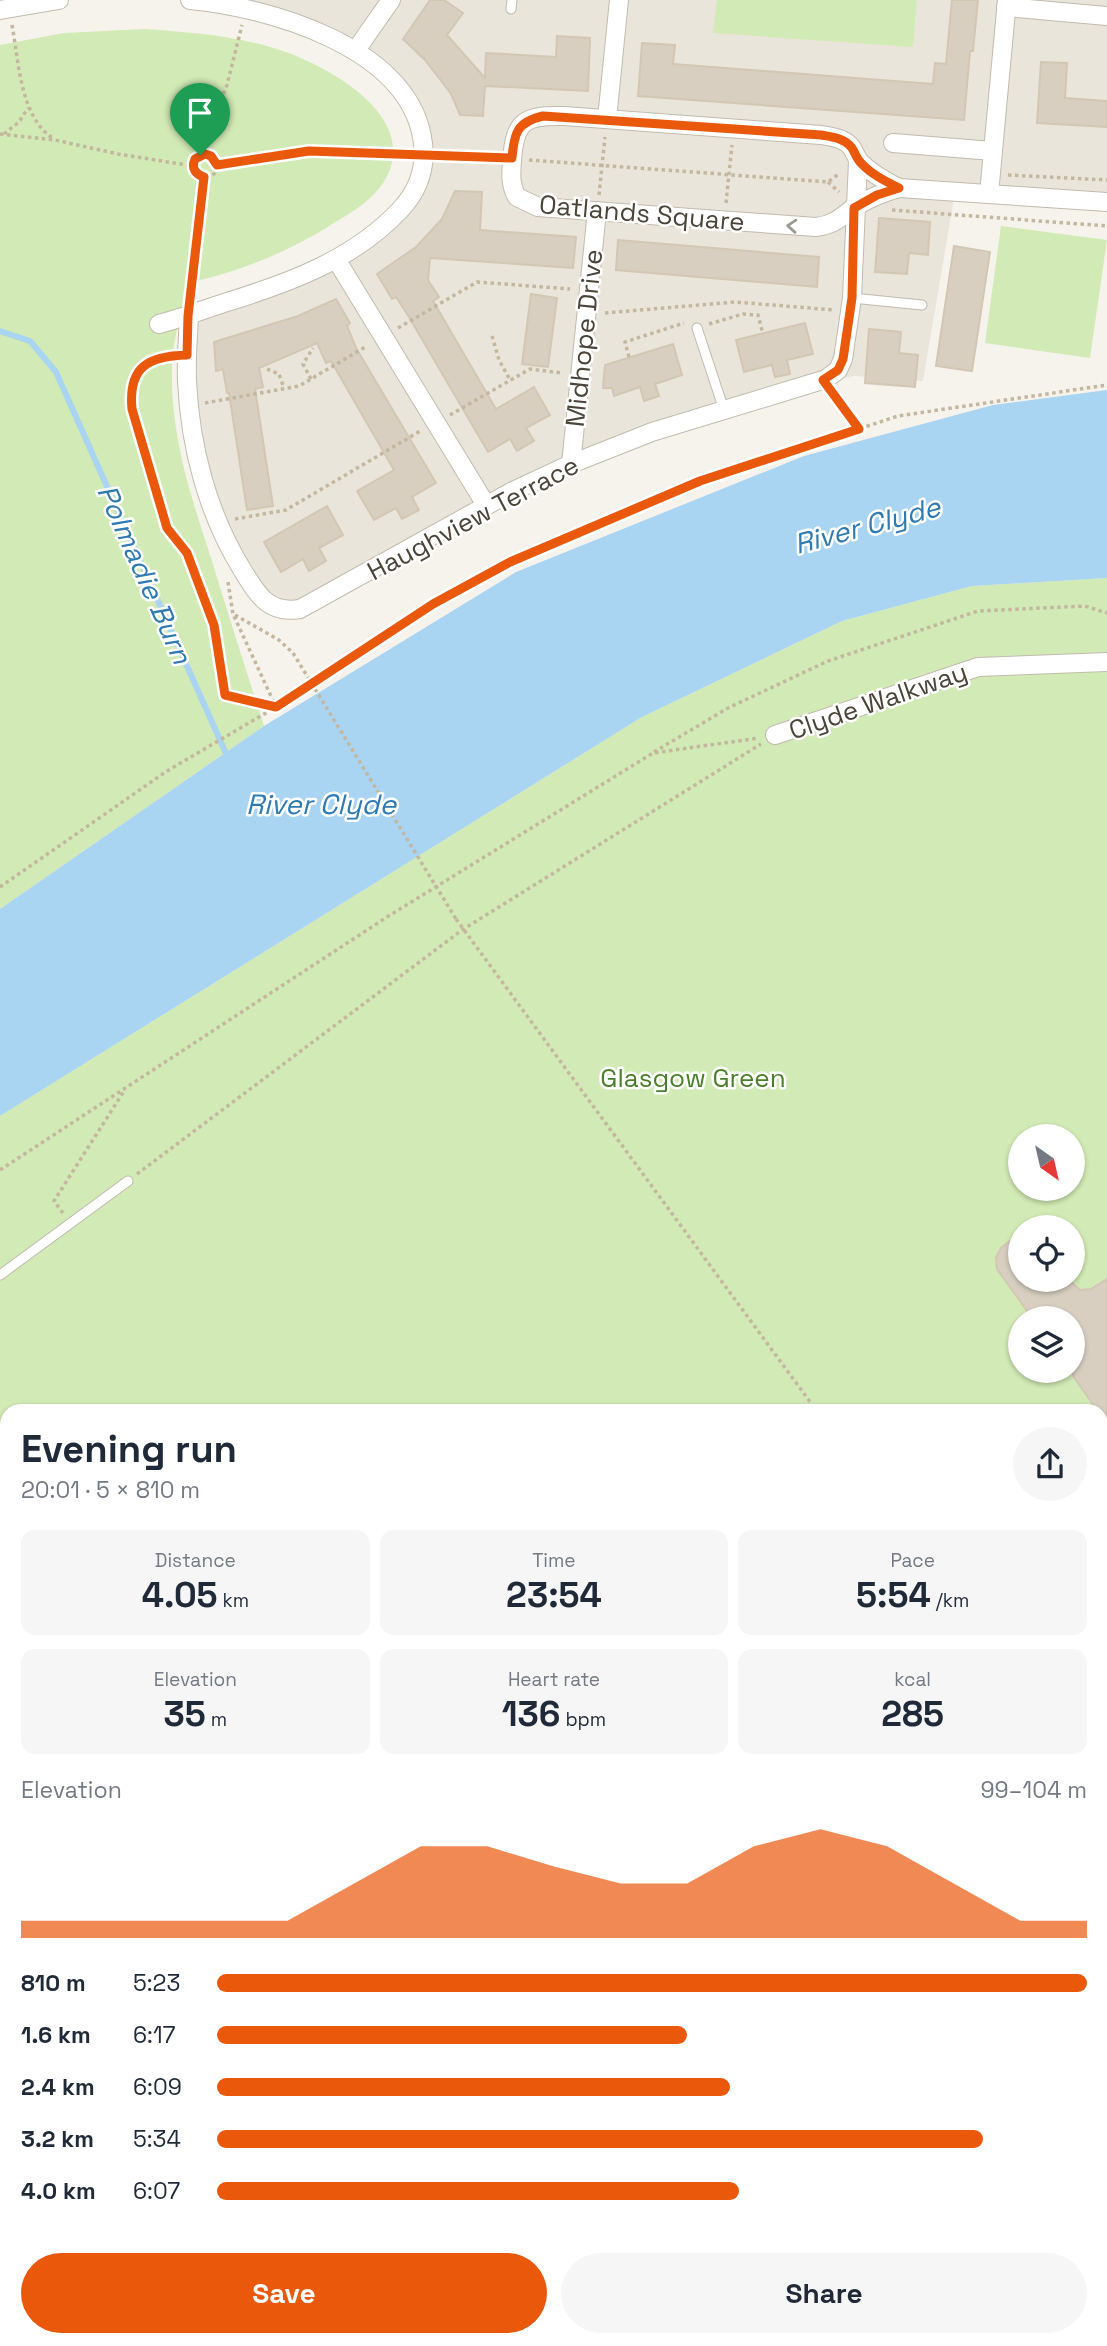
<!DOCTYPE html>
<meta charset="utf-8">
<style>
body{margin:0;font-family:"Space Grotesk",sans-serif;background:#f6f6f7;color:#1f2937;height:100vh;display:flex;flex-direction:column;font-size:26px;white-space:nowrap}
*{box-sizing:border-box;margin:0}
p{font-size:23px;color:#747a83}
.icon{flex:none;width:38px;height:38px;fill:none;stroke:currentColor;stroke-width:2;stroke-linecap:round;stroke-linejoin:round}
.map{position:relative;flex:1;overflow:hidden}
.sheet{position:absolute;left:0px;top:1404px;width:1108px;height:943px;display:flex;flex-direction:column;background:#fff;border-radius:21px 21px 0 0;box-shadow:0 2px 5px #0004}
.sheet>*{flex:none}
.needle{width:46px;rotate:146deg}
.fabs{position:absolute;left:1008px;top:1124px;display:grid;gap:14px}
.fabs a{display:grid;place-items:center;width:77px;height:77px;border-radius:50%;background:#fff;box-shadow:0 2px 5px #0004;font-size:35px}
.pin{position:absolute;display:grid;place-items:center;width:60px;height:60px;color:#fff;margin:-72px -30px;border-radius:50% 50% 50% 0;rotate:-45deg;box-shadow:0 0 7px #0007}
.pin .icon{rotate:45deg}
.round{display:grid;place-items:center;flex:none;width:74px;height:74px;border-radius:37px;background:#f6f6f7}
.summary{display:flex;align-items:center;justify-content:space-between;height:119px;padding:0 21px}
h1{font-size:38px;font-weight:700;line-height:52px}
.figures{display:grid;grid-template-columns:repeat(3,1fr);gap:10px;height:119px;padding:7px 21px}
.figures div{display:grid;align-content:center;border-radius:14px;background:#f6f6f7;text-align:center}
.figures b{font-size:35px;font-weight:700}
.figures small{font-size:19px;font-weight:400}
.figures p{font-size:19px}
.chart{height:196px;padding:14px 21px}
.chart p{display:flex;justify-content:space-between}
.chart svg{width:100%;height:126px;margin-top:7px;fill:#ea580c;opacity:.7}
.action{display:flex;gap:14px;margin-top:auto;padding:14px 21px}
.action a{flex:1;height:80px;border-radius:42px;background:#ea580c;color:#fff;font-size:28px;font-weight:700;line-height:80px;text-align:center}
.action a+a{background:#f6f6f7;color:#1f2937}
ul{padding:0 21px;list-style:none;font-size:23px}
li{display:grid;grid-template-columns:112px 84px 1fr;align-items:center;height:52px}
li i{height:18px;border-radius:9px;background:#ea580c}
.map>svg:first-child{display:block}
.residential{fill:#eae5da}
.green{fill:#d2eab5;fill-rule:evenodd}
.water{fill:#a9d4f2}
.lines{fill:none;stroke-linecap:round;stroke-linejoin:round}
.stream{stroke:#a9d4f2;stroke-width:6}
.building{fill:#d8cfc1;stroke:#d3c7b4;stroke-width:2}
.lane-casing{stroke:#c2bbae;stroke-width:11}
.street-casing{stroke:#c2bbae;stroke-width:20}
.primary-casing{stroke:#e6c16a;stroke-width:31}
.path{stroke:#c4b79f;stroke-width:3.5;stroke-dasharray:3.5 3.5;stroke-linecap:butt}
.lane{stroke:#fff;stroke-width:9}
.street{stroke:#fff;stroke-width:18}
.primary{stroke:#ffe39c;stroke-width:28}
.path-bridge{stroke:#c4b79f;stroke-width:3.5;stroke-dasharray:3.5 3.5;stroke-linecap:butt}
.oneway{stroke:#9c9892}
.route-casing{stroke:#fff;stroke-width:14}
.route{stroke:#ea580c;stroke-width:9}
.labels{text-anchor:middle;stroke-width:5;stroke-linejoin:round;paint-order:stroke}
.street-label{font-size:26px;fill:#4b4439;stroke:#fff}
.park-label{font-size:26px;fill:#4a7f2a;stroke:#fff}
.water-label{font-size:28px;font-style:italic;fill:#2e7ab2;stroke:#fff}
</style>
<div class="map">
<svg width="1107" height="2346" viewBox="0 0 1107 2346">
<rect width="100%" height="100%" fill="#f6f3ec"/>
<g class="residential">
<path d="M190,0h917v202l-152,-10 -32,189 -69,-5 -39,8 -187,57 -316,163 -45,-1 -65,-129 -11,-154 145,-61 81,-71 3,-60 -64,-78z"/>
<path d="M0,1942l7,10v388h459l10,6h-476z"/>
</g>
<g class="green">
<path d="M717,0h200l-4,47 -200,-14z"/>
<path d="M145,29c42,3 82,6 122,17 49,13 155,66 119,132 -12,23 -39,37 -60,50 -43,26 -90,45 -139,55 -4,29 -14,52 -15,83 -2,68 18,128 39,192 17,56 35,112 53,168l-264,183v-864l64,-12z"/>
<path d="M1001,226l106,14 -17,118 -105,-15z"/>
<path d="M1107,578v1768h-443l-11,-6h448v-930h-1094v337l-7,-12v-619l642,-399 200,-96 130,-35zM1020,1136h53v52h-53zM1020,1227h53v52h-53zM1020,1318h53v52h-53z"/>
<path d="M25,2340h64l5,6h-70z"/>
</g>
<path class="water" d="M1107,390v188l-135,8 -130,35 -200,96 -642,399v-207l264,-183 252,-154 288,-116 189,-51z"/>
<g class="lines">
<path class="stream" d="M0,331l30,10 26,31 172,386"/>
</g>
<g class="building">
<path d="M430,0h14l19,13 -16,22 38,43 1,-25 70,4 1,-21 33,2 -2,53 -103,-5 -2,30 -23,-1 -9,-21 -9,-12 -17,-22 -22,-21z"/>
<path d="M952,0h26l-5,51h-3l-6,69 -326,-24 4,-53 33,2 -2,19 260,20 2,-21 11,1z"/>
<path d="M1041,62l26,1 -2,35 42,3v26l-70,-4z"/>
<path d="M455,191l27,1 -2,38 96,7 -3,31 -143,-10 -2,22 11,17 -6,4 63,108 38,-22 16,28 -24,13 8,13 -17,10 -7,-12 -22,13 -79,-135 -13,-20 -4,2 -15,-25 39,-27 26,-28z"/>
<path d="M879,218l51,4 -2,33 -19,-2 -2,21 -32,-2z"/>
<path d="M618,240l201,17 -2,30 -201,-17z"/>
<path d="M954,246l36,6 -18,119 -36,-5z"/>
<path d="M531,294l26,4 -9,69 -26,-3z"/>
<path d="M336,299l14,24 -3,3 9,22 80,135 -24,14 7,13 -17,9 -6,-11 -22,12 -17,-29 37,-21 -63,-109 -5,2 -9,-20 -58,25 4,19 -8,2 18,117 -26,4 -18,-117h-2l-4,-24 -7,2 -2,-29 84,-26z"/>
<path d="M805,323l8,31 -26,6 3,14 -15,3 -3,-12 -28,7 -8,-32z"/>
<path d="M869,329l32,3 -2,21 19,2 -3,32 -50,-4z"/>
<path d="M673,344l9,31 -27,9 4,12 -15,5 -4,-14 -26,9 -2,-8h-9l2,-23z"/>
<path d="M327,506l16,29 -24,13 7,13 -17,10 -6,-12 -22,13 -17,-30z"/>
<path d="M1020,1240v39h48l12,11 11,-1 16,-10v145l-6,-8v-6h-4l-24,-34v-58h-41l-35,-49 -1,-12 5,-9 9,-7z"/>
</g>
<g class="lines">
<defs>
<g id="lane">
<path d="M511,9l1,-9"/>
<path d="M852,298l70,7"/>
<path d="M697,328l27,82"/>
<path d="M0,1275l128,-94"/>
<path d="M1101,1549l6,-4"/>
</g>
<g id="street">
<path d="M1006,7l101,9"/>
<path d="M0,10l59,-10"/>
<path d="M356,50l35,-50"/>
<path d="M607,119l12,-119"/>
<path d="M893,143l100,8"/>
<path d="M899,188c-14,-7 -27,-14 -38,-25 -4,-4 -6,-10 -9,-15 -7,-10 -20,-11 -31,-13l-257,-19c-39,-1 -49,4 -52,44 -1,14 -2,25 5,37l21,10 278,20c19,-2 26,-11 40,-21 14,-8 28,-14 43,-18l208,14"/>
<path d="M989,194l18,-194"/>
<path d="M336,259l150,246"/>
<path d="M189,316c-1,22 -3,44 -2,65 3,66 21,134 56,190 15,24 25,43 57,38l211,-117 60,-28 81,-32 174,-53 12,-9 5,-11 9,-61 6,-137"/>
<path d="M159,324c23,-6 43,-14 65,-21 65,-20 129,-43 176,-93 20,-21 27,-46 22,-73 -16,-91 -155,-130 -232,-137"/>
<path d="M571,464l26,-253"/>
<path d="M775,735l203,-68 129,-5"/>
<path d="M0,1542l7,4"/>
<path d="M1101,1806l6,7"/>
<path d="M0,1934l7,9"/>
<path d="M1101,2089l6,3"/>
<path d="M1101,2315l6,-13"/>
<path d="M0,2332l7,-4"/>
<path d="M110,2340l4,6"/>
<path d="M487,2340l11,6"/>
<path d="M1086,2346l3,-6"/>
</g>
<g id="primary">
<path d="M0,1777l7,12"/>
<path d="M1101,1789l6,-4"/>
<path d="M610,2340l10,6"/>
<path d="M751,2346l4,-6"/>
</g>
</defs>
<use href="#lane" class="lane-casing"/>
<use href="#street" class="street-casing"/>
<use href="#primary" class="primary-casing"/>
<g class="path">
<path d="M12,25c7,37 8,93 42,114"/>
<path d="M0,134l55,6 63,14 75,12"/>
<path d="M4,134l15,-12 9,-14"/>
<path d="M205,154l8,-34 14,-35 15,-60"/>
<circle cx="205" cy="166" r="12"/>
<path d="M442,155l51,3"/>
<path d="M529,160l299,22 12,-9"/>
<path d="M217,165l92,-14 97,3"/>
<path d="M1008,175l99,5"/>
<path d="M828,182l11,10"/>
<path d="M599,195l6,-58"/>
<path d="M726,203l6,-58"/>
<path d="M892,210l215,16"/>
<path d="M191,297l13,-120"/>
<path d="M605,313l130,-11 99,8"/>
<path d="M709,324l34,-10 15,1 5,19"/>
<path d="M398,328l79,-46 93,7"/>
<path d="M492,336l7,24 11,20"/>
<path d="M170,355c-31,1 -41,28 -38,54l35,119 20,25 27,72 11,70 49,11"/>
<path d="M629,357l-4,-15 59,-19"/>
<path d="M267,369l12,5 5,14"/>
<path d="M311,379l-8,-15 10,-16"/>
<path d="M833,393l26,36"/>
<path d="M205,403l94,-17 68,-40"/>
<path d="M450,415l80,-46 32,4"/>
<path d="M235,519l51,-9 136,-80"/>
<path d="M228,582l5,32 43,93"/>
<path d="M235,615l44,25 14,13"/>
<path d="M654,752l74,-44 100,-47 150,-50 107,-5 22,7"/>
<path d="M0,887l167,-116 109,-64 157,-103 77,-42 190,-81 198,-65 209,-31"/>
<path d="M456,919l360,491"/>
<path d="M0,1170l387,-253 266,-164 106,-15"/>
<path d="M137,1174l325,-244 299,-186"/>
<path d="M63,1213l-9,-12 70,-110"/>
<path d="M0,1615l7,6"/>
<path d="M0,2043l7,-5"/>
</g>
<use href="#lane" class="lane"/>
<use href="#street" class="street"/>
<use href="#primary" class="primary"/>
<path class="path-bridge" d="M293,653l163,266"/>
</g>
<defs><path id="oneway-chevron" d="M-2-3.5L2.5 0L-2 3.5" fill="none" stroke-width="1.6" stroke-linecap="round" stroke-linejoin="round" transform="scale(1.75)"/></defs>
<use class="oneway" href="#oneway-chevron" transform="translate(792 226) rotate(-176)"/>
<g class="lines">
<defs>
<path id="route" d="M543,116l278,19c11,2 24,3 31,13 3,5 5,11 9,15 10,11 24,18 38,25l-22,7 -23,13 -2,90 -9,61 -5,11 -15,10 36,49 -159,52 -190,81 -77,42 -157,103 -51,-12 -11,-70 -27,-72 -20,-25 -35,-119c-4,-43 17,-53 55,-54l1,-39 16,-139c-9,-3 -13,-9 -9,-18l10,-5 6,2 6,9 92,-14 203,7c2,-25 5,-36 31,-42z"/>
</defs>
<use href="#route" class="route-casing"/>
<use href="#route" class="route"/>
</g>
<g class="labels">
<g class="street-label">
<text transform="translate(642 213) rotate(5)" y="9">Oatlands Square</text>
<text transform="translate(584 338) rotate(-84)" y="9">Midhope Drive</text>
<text transform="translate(473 518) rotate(-28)" y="9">Haughview Terrace</text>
<text transform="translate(878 701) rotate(-19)" y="9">Clyde Walkway</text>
</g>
<g class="park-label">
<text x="693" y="1087">Glasgow Green</text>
</g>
<g class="water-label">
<text transform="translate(867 525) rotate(-15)" y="10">River Clyde</text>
<text transform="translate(145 574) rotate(66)" y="10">Polmadie Burn</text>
<text x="321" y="814">River Clyde</text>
</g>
</g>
</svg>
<div class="fabs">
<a><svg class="needle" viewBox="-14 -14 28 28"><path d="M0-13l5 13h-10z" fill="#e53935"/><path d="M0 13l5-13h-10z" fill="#747a83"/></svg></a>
<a><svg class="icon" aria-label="locate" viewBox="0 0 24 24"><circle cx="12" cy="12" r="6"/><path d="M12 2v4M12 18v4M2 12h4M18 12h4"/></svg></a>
<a><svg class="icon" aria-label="layers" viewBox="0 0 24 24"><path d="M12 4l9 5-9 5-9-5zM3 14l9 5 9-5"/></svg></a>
</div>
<div class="pin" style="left:200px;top:155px;background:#1e9e55"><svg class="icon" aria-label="arrive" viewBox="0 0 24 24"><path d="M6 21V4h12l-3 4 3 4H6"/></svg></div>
<section class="sheet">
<div class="summary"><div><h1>Evening run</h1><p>20:01 · 5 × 810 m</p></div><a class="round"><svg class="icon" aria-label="share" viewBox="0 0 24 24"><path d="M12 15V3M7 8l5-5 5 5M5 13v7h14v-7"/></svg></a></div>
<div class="figures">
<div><p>Distance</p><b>4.05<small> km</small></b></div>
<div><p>Time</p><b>23:54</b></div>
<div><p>Pace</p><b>5:54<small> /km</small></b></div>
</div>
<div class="figures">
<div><p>Elevation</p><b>35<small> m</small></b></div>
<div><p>Heart rate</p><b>136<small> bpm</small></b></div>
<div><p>kcal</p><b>285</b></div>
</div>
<div class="chart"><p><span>Elevation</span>99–104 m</p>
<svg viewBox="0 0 160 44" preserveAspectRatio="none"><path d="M0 44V38L10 38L20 38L30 38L40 38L50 25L60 12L70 12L80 19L90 25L100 25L110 12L120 6L130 12L140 25L150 38L160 38V44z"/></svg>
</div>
<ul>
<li><b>810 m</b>5:23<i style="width:100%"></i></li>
<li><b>1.6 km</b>6:17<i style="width:54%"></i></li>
<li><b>2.4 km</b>6:09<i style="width:59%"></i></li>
<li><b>3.2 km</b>5:34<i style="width:88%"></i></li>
<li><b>4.0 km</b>6:07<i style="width:60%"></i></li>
</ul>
<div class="action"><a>Save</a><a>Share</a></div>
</section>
</div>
